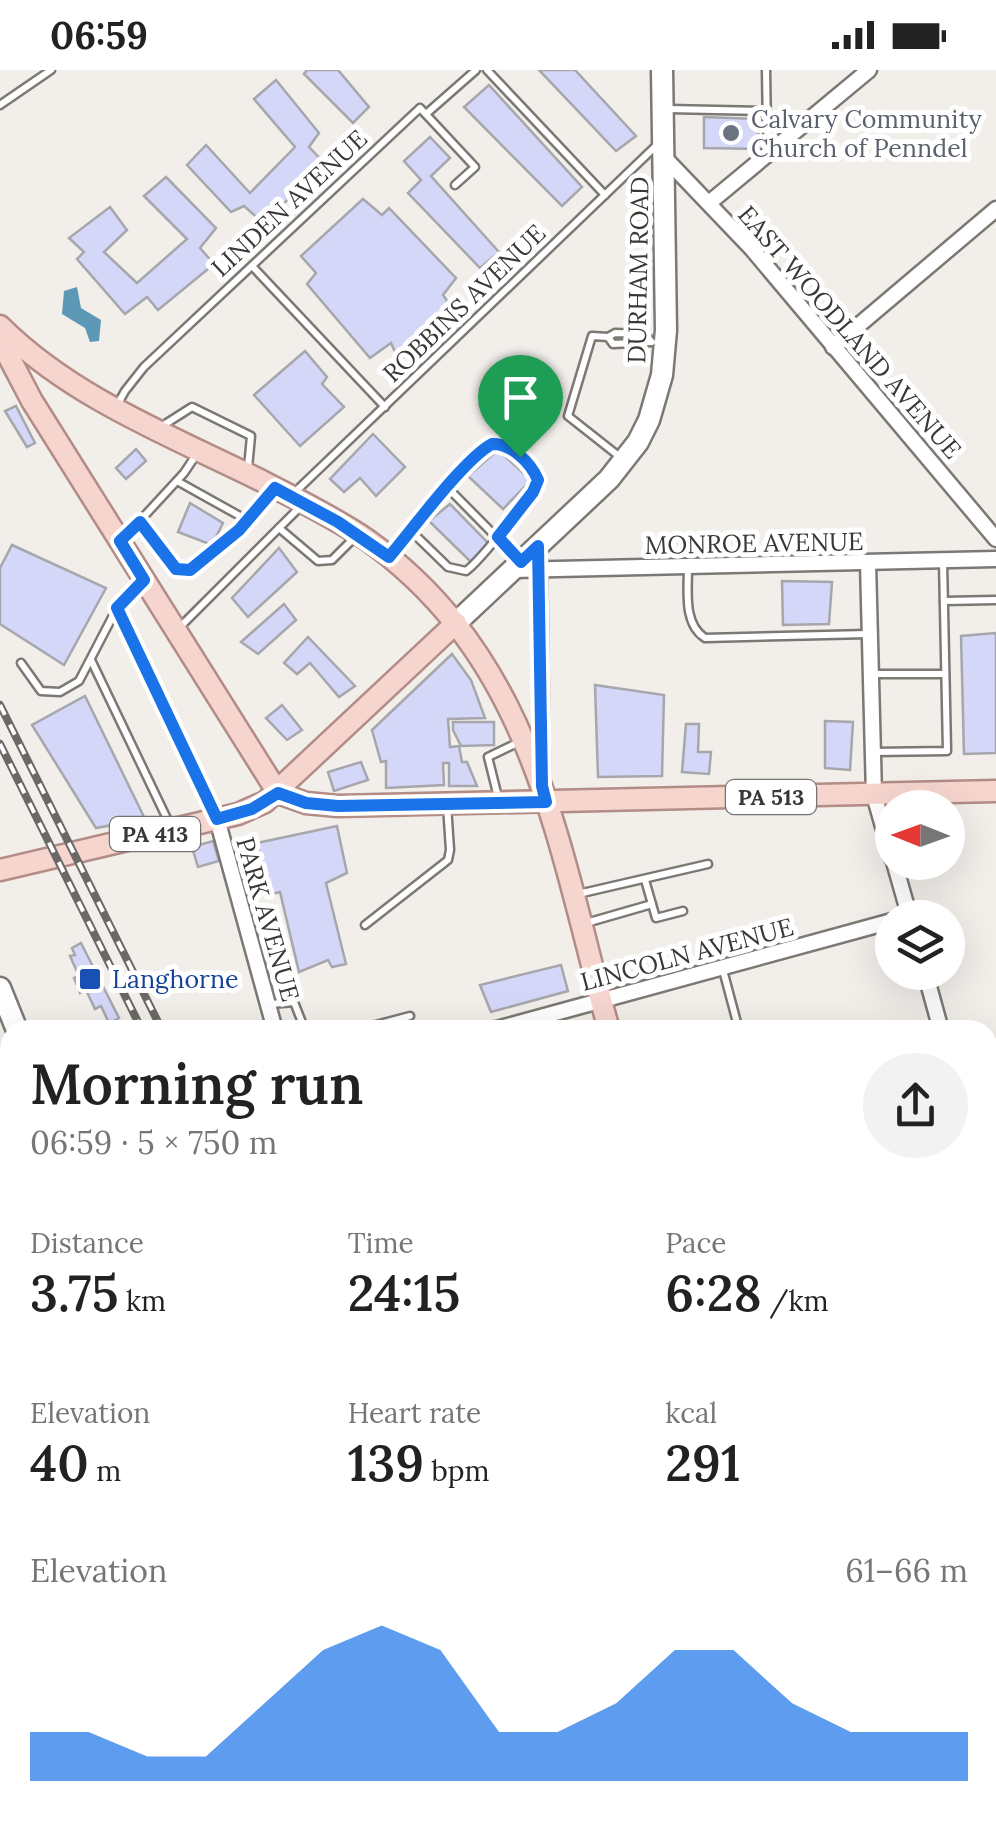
<!DOCTYPE html>
<meta charset="utf-8">
<style>
body{margin:0;font-family:Lora,serif;background:#f2f2f2;color:#222;height:100vh;display:flex;flex-direction:column;font-size:38px;white-space:nowrap}
*{box-sizing:border-box;margin:0}
p{font-size:32px;color:#767676}
.icon{flex:none;width:55px;height:55px;fill:none;stroke:currentColor;stroke-width:2;stroke-linecap:round;stroke-linejoin:round}
.map{position:relative;flex:1;overflow:hidden}
.drawer{position:absolute;left:0px;top:950px;width:998px;height:812px;display:flex;flex-direction:column;background:#fff;border-radius:30px 30px 0 0;box-shadow:0 10px 40px #0002}
.drawer>*{flex:none}
.needle{width:65px;rotate:271deg}
.controls{position:absolute;left:875px;top:720px;display:grid;gap:20px}
.controls a{display:grid;place-items:center;width:90px;height:90px;border-radius:50%;background:#fff;box-shadow:0 10px 40px #0002;font-size:50px}
.pin{position:absolute;display:grid;place-items:center;width:85px;height:85px;color:#fff;margin:-102px -42px;border-radius:50% 50% 50% 0;rotate:-45deg;box-shadow:0 0 10px #0007}
.pin .icon{rotate:45deg}
.round{display:grid;place-items:center;flex:none;width:105px;height:105px;border-radius:52px;background:#f2f2f2}
.summary{display:flex;align-items:center;justify-content:space-between;height:170px;padding:0 30px}
h1{font-size:55px;font-weight:600;line-height:75px}
.stats{display:grid;grid-template-columns:repeat(3,1fr);gap:15px;height:170px;padding:10px 30px}
.stats div{display:grid;align-content:center}
.stats b{font-size:50px;font-weight:600}
.stats small{font-size:28px;font-weight:400}
.stats p{font-size:28px}
.chart{height:280px;padding:20px 30px}
.chart p{display:flex;justify-content:space-between}
.chart svg{width:100%;height:180px;margin-top:10px;fill:#1a73e8;opacity:.7}
.status{display:flex;justify-content:space-between;align-items:center;height:70px;padding:0 50px;background:#fff;direction:ltr}
.status svg{height:28px;fill:currentColor}
.map>svg:first-child{display:block}
.water{fill:#5d98b6}
.building{fill:#d5d7f8;stroke:#a6a7ac;stroke-width:2.5}
.lines{fill:none;stroke-linecap:round;stroke-linejoin:round}
.lane-casing{stroke:#7c7874;stroke-width:11}
.street-casing{stroke:#7c7874;stroke-width:19}
.secondary-casing{stroke:#7c7874;stroke-width:25}
.primary-casing{stroke:#b28c85;stroke-width:25}
.lane{stroke:#fff;stroke-width:6}
.street{stroke:#fff;stroke-width:14}
.secondary{stroke:#fff;stroke-width:20}
.primary{stroke:#f7d5cf;stroke-width:20}
.rail-casing{stroke:#6b6866;stroke-width:8}
.rail{stroke:#fff;stroke-width:4;stroke-dasharray:11;stroke-linecap:butt}
.route-casing{stroke:#fff;stroke-width:20}
.route{stroke:#1a73e8;stroke-width:12}
.worship-dot{fill:#6b7280;stroke:#fff;stroke-width:4}
.transit-dot{fill:#1a4fb4;stroke:#fff;stroke-width:4}
.labels{text-anchor:middle;stroke-width:10;stroke-linejoin:round;paint-order:stroke}
.shield{fill:#fff;stroke:#757472;stroke-width:2.5}
.shield-label{font-size:22px;font-weight:bold;fill:#3a3836}
.worship-label{font-size:25px;fill:#5b616d;stroke:#fff;text-anchor:start}
.street-label{font-size:25px;fill:#3a3836;stroke:#fff}
.transit-label{font-size:25px;fill:#164399;stroke:#fff;text-anchor:start}
</style>
<div class="status"><b>06:59</b><svg viewBox="0 0 49 12"><path d="M0 12V9h3v3zM5 12V6h3v6zM10 12V3h3v9zM15 12V0h3v12zM26 1h20v11H26zM47 4h2v5h-2z"/></svg></div>
<div class="map">
<svg width="996" height="1762" viewBox="0 0 996 1762">
<rect width="100%" height="100%" fill="#f2eeea"/>
<path class="water" d="M77,217l4,21 20,12 -2,21 -9,1 -5,-14 -23,-14 2,-23z"/>
<g class="building">
<path d="M307,0h31l31,37 -16,16 -49,-49z"/>
<path d="M539,0h36l61,66 -20,15z"/>
<path d="M276,10l43,53 -10,14 18,19 -65,56 -18,-16 -13,6 -44,-47 19,-20 44,48 45,-46 -41,-48z"/>
<path d="M489,15l93,102 -20,19 -98,-99z"/>
<path d="M704,47l54,2 1,30 -55,-1z"/>
<path d="M430,67l20,21 -19,18 68,76 -19,16 -72,-75 13,-13 -17,-19z"/>
<path d="M166,107l50,51 -16,20 14,16 -56,46 -11,-13 -22,17 -48,-55 7,-7 -15,-14 41,-31 17,23 -23,22 33,31 50,-44 -43,-43z"/>
<path d="M363,129l19,16 7,-7 67,70 -13,17 12,17 -56,49 -8,-18 -21,15 -63,-74 9,-11 -15,-17z"/>
<path d="M305,281l22,26 -5,7 22,23 -44,39 -46,-51z"/>
<path d="M16,336l19,37 -8,4 -22,-36z"/>
<path d="M373,364l32,33 -29,29 -16,-18 -16,14 -14,-13z"/>
<path d="M136,379l10,12 -20,18 -10,-11z"/>
<path d="M498,380l33,30 -28,29 -35,-33z"/>
<path d="M190,433l33,20 -11,22 -34,-13z"/>
<path d="M450,434l39,40 -18,18 -42,-41z"/>
<path d="M12,475l94,43 -42,77 -64,-41v-56z"/>
<path d="M279,478l18,24 -49,45 -16,-19z"/>
<path d="M782,511l50,1 -3,42 -46,1z"/>
<path d="M284,534l12,16 -38,34 -17,-12z"/>
<path d="M996,563v120l-32,1 -3,-118z"/>
<path d="M308,567l47,49 -16,11 -29,-34 -13,11 -13,-11z"/>
<path d="M452,584l19,26 14,38 -37,1 2,28 9,-1 3,16h5l10,24h-28v-23h-6l1,22 -58,3v-27l-5,1 -9,-32z"/>
<path d="M595,615l69,10 -2,81 -64,1z"/>
<path d="M85,626l60,123 -49,9 -64,-103z"/>
<path d="M282,635l20,25 -15,10 -21,-22z"/>
<path d="M825,651l28,1 -3,48 -25,-2z"/>
<path d="M453,652h41v23l-33,1 -8,-16z"/>
<path d="M686,654h13l-1,28h13l-2,22 -27,-2z"/>
<path d="M361,692l7,18 -34,11 -6,-19z"/>
<path d="M337,756l10,47 -21,10 20,81 -14,3 -4,-7 -29,12 -19,-80 -8,2 -15,-51z"/>
<path d="M213,771l6,20 -21,6 -6,-20z"/>
<path d="M81,873l38,75 -10,5 -8,-17 -6,3 -9,-19 -6,3 -6,-15 5,-2 -9,-20 5,-1 -3,-7z"/>
<path d="M561,895l7,26 -77,21 -11,-27z"/>
<path d="M996,1535v45l-7,3 7,17v34l-8,3v-98z"/>
<path d="M504,1752h54l2,10h-54z"/>
<path d="M745,1752h25l4,10h-25z"/>
<path d="M959,1752h17l4,10 -46,-1z"/>
</g>
<g class="lines">
<defs>
<g id="lane">
<path d="M487,0l118,125"/>
<path d="M766,0l1,62 8,15"/>
<path d="M0,35l51,-35"/>
<path d="M668,39l99,2"/>
<path d="M426,44l50,-44"/>
<path d="M252,196l133,141"/>
<path d="M608,267l7,-4 29,1 8,8"/>
<path d="M116,337l9,-16 19,-24 276,-259 55,59 -20,18"/>
<path d="M159,358l33,-21 59,29 -3,32"/>
<path d="M620,387l-52,-41 24,-80 16,1 5,7 38,-2"/>
<path d="M177,411l70,39"/>
<path d="M293,424l366,-351"/>
<path d="M140,452l36,47h14l49,-39 33,-40"/>
<path d="M279,458l39,33 14,-1 24,-24"/>
<path d="M411,461l37,36 18,4c14,-10 67,-76 72,-91 -6,-16 -25,-34 -42,-36l-13,5 -35,39"/>
<path d="M125,467l59,-64 14,-21"/>
<path d="M390,486l58,-68 72,73"/>
<path d="M688,497c0,24 -5,57 17,71l163,-4"/>
<path d="M944,531l52,-1"/>
<path d="M117,538l97,206"/>
<path d="M178,559l122,-122"/>
<path d="M91,590l79,165"/>
<path d="M21,593l20,28 19,1 19,-11 38,-73 23,-24"/>
<path d="M872,604h73"/>
<path d="M874,682l73,-1 -4,-190"/>
<path d="M498,727l-10,-40 33,-16"/>
<path d="M645,810l11,38 27,-7"/>
<path d="M578,824l130,-30"/>
<path d="M586,853l66,-19"/>
<path d="M365,855l83,-65 2,-10 -3,-45"/>
<path d="M723,900l16,60"/>
<path d="M271,934l23,-2 11,28"/>
<path d="M357,960l53,-14"/>
<path d="M700,1762l17,-6 -1,-4"/>
</g>
<g id="street">
<path d="M664,87l88,92 244,290"/>
<path d="M709,133l160,-133"/>
<path d="M833,277l163,-138"/>
<path d="M539,491l3,214"/>
<path d="M868,493l6,232 18,63"/>
<path d="M513,500l483,-11"/>
<path d="M217,749l58,211"/>
<path d="M894,792l16,56"/>
<path d="M925,902l16,58"/>
<path d="M493,960l399,-109"/>
<path d="M988,1062l8,-3"/>
<path d="M0,1085l10,-4"/>
<path d="M988,1134l8,31"/>
<path d="M0,1290l10,-5"/>
<path d="M988,1297l8,-2"/>
<path d="M0,1500l10,-5"/>
<path d="M0,1735l9,27"/>
</g>
<g id="secondary">
<path d="M456,553l153,-144 29,-37 11,-22 13,-45 4,-45 -4,-260"/>
<path d="M0,918l17,42"/>
<path d="M988,1449l8,-4"/>
<path d="M313,1762l21,-10"/>
</g>
<g id="primary">
<path d="M0,256c71,71 171,110 260,154 36,19 72,36 106,59 168,119 192,306 243,491"/>
<path d="M0,270l32,61 246,392"/>
<path d="M278,723l28,10 32,3 658,-15"/>
<path d="M0,800l238,-56 27,-12 191,-179"/>
<path d="M871,1752l4,10"/>
</g>
</defs>
<use href="#lane" class="lane-casing"/>
<use href="#street" class="street-casing"/>
<use href="#secondary" class="secondary-casing"/>
<use href="#primary" class="primary-casing"/>
<use href="#lane" class="lane"/>
<use href="#street" class="street"/>
<use href="#secondary" class="secondary"/>
<use href="#primary" class="primary"/>
<defs>
<g id="rail">
<path d="M0,635l162,325"/>
<path d="M0,674l142,286"/>
<path d="M443,1752l3,10"/>
<path d="M460,1752l2,10"/>
</g>
</defs>
<use href="#rail" class="rail-casing"/>
<use href="#rail" class="rail"/>
</g>
<g class="lines">
<defs>
<path id="route" d="M492,374c19,-1 39,19 46,36l-5,12 -35,45 23,25 17,-16 4,240 4,16 -208,4 -32,-3 -28,-10 -26,16 -35,10 -100,-211 27,-28 -24,-39 20,-19 36,47 14,1 49,-40 36,-42 63,34 51,35c23,-27 75,-98 103,-113z"/>
</defs>
<use href="#route" class="route-casing"/>
<use href="#route" class="route"/>
</g>
<circle class="worship-dot" cx="731" cy="63" r="10"/>
<rect class="transit-dot" x="78" y="897" width="24" height="24" rx="5"/>
<g class="labels">
<g class="shield">
<rect x="726" y="710" width="90" height="34" rx="8"/>
<rect x="110" y="747" width="90" height="34" rx="8"/>
</g>
<g class="shield-label">
<text x="771" y="735">PA 513</text>
<text x="155" y="772">PA 413</text>
</g>
<g class="worship-label">
<text x="751" y="58">Calvary Community<tspan x="751" dy="29">Church of Penndel</tspan></text>
</g>
<g class="street-label">
<text transform="translate(289 133) rotate(-43)" y="9">LINDEN AVENUE</text>
<text transform="translate(638 200) rotate(-89)" y="9">DURHAM ROAD</text>
<text transform="translate(464 233) rotate(-44)" y="9">ROBBINS AVENUE</text>
<text transform="translate(850 262) rotate(49)" y="9">EAST WOODLAND AVENUE</text>
<text transform="translate(754 473) rotate(-1)" y="9">MONROE AVENUE</text>
<text transform="translate(268 849) rotate(74)" y="9">PARK AVENUE</text>
<text transform="translate(687 884) rotate(-15)" y="9">LINCOLN AVENUE</text>
</g>
<g class="transit-label">
<text x="112" y="918">Langhorne</text>
</g>
</g>
</svg>
<div class="controls">
<a><svg class="needle" viewBox="-14 -14 28 28"><path d="M0-13l5 13h-10z" fill="#e53935"/><path d="M0 13l5-13h-10z" fill="#767676"/></svg></a>
<a><svg class="icon" aria-label="layers" viewBox="0 0 24 24"><path d="M12 4l9 5-9 5-9-5zM3 14l9 5 9-5"/></svg></a>
</div>
<div class="pin" style="left:520px;top:387px;background:#1e9e55"><svg class="icon" aria-label="arrive" viewBox="0 0 24 24"><path d="M6 21V4h12l-3 4 3 4H6"/></svg></div>
<section class="drawer">
<div class="summary"><div><h1>Morning run</h1><p>06:59 · 5 × 750 m</p></div><a class="round"><svg class="icon" aria-label="share" viewBox="0 0 24 24"><path d="M12 15V3M7 8l5-5 5 5M5 13v7h14v-7"/></svg></a></div>
<div class="stats">
<div><p>Distance</p><b>3.75<small> km</small></b></div>
<div><p>Time</p><b>24:15</b></div>
<div><p>Pace</p><b>6:28<small> /km</small></b></div>
</div>
<div class="stats">
<div><p>Elevation</p><b>40<small> m</small></b></div>
<div><p>Heart rate</p><b>139<small> bpm</small></b></div>
<div><p>kcal</p><b>291</b></div>
</div>
<div class="chart"><p><span>Elevation</span>61–66 m</p>
<svg viewBox="0 0 160 44" preserveAspectRatio="none"><path d="M0 44V32L10 32L20 38L30 38L40 25L50 12L60 6L70 12L80 32L90 32L100 25L110 12L120 12L130 25L140 32L150 32L160 32V44z"/></svg>
</div>
</section>
</div>
